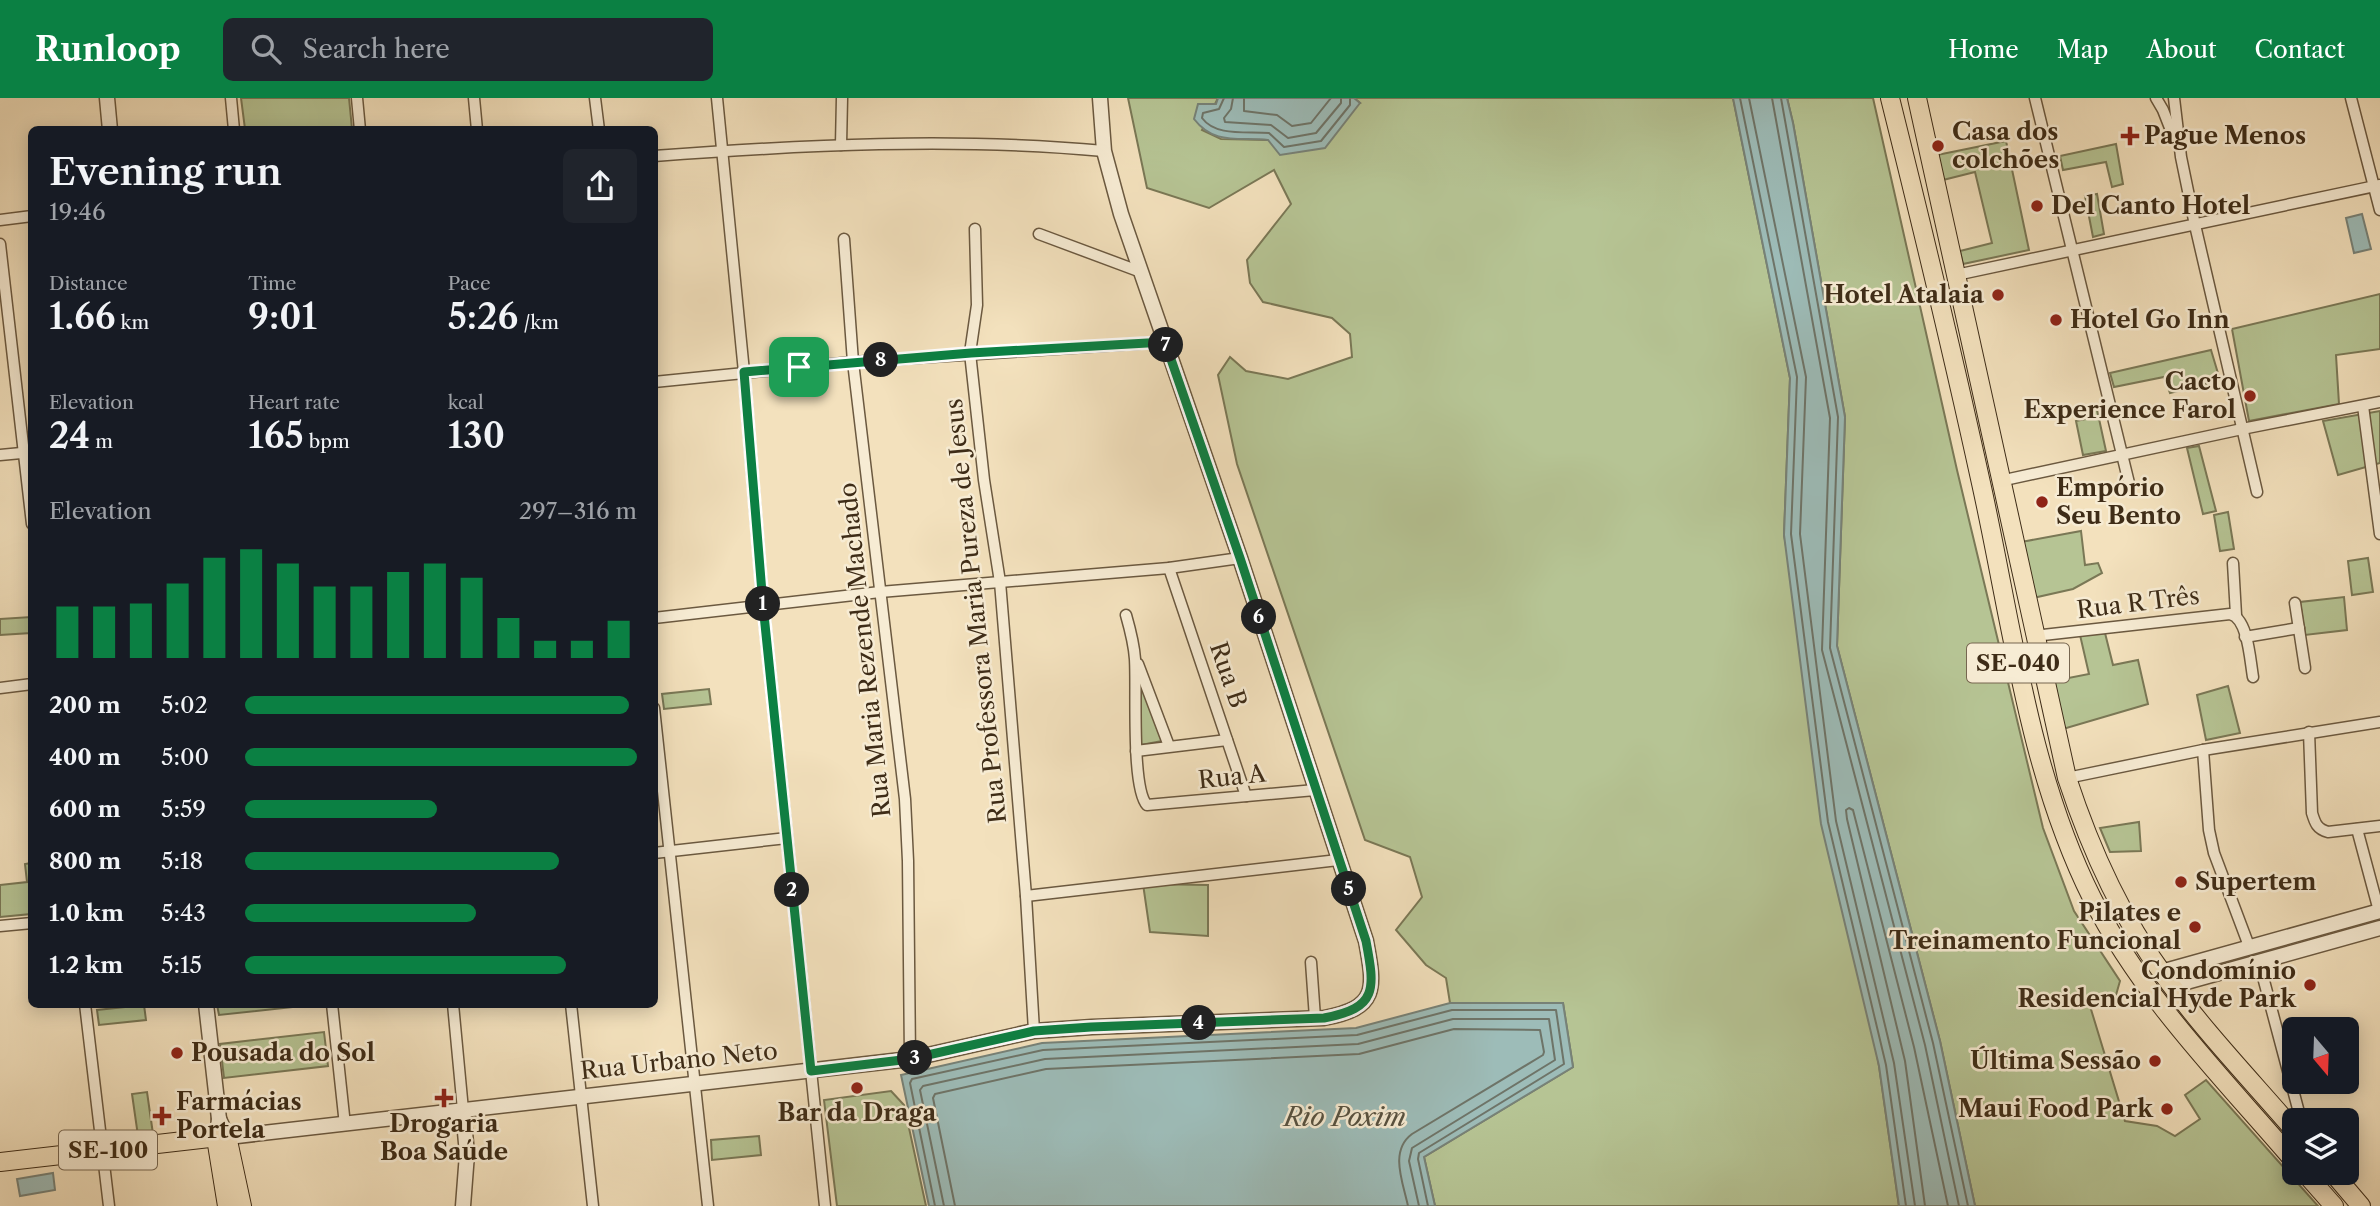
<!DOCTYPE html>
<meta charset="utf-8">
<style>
body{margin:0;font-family:"Libre Caslon Text",serif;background:#20242c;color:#f1f3f6;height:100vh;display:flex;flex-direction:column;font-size:26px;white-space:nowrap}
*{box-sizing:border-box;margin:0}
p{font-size:23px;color:#9ea1a6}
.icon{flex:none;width:38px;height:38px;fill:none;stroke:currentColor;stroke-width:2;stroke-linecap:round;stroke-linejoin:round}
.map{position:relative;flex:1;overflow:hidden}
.panel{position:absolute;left:28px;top:28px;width:630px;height:882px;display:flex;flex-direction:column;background:#171b24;border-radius:10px;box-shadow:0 4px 18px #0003}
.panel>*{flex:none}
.needle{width:46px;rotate:161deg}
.controls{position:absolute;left:2282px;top:919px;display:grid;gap:14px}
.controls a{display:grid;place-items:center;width:77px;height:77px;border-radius:10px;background:#171b24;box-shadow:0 4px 18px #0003;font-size:35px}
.pin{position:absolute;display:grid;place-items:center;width:60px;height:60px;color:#fff;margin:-30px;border-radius:14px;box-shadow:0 4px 10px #0006}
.km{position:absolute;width:35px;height:35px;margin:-18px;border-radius:50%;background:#222;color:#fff;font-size:19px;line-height:35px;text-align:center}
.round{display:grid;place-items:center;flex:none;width:74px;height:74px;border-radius:10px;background:#20242c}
.overview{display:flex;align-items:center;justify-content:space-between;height:119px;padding:0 21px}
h1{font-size:38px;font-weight:600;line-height:52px}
.figures{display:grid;grid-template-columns:repeat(3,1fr);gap:10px;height:119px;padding:7px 21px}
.figures div{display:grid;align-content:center}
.figures b{font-size:35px;font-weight:600}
.figures small{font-size:19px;font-weight:400}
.figures p{font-size:19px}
.chart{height:196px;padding:14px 21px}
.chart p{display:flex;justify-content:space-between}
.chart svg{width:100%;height:126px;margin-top:7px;stroke:#0b8043;stroke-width:6}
ul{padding:0 21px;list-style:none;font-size:23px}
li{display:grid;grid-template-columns:112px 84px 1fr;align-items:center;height:52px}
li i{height:18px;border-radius:9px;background:#0b8043}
header{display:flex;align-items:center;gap:42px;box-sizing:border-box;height:98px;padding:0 35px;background:#0b8043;color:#fff}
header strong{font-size:33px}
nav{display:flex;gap:38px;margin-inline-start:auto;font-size:24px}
.search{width:490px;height:63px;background:#20242c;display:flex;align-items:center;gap:18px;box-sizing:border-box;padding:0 24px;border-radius:10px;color:#9ea1a6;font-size:26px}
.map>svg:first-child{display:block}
.green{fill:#b6c494;stroke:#7a7856;stroke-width:2}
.water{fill:#9dbcb8;stroke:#778278;stroke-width:2}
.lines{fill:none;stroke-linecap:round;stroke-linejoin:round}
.shore{stroke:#6e7468;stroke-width:2}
.minor-casing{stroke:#6b5940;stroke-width:13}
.tertiary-casing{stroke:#6b5940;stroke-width:17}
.primary-casing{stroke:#3e2c17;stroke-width:20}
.minor{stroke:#f7ecd4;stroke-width:10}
.tertiary{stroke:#f7ecd4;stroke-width:14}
.primary{stroke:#f3e1bd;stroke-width:18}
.route-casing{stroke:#fff;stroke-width:14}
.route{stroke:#0b8043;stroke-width:9}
.poi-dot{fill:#8f2418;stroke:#f7ecd4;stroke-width:2.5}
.labels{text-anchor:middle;stroke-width:5;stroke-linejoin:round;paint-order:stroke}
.shield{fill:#f7ecd4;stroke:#766650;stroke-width:2}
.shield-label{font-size:23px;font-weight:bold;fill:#3e2c17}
.poi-label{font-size:24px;font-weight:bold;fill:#3e2c17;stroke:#f7ecd4;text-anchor:start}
.street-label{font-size:24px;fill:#3e2c17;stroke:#f7ecd4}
.water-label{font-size:26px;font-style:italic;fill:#56503f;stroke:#f7ecd4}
</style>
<header>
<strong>Runloop</strong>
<div class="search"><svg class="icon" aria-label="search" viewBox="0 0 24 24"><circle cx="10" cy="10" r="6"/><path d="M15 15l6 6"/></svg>Search here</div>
<nav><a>Home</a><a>Map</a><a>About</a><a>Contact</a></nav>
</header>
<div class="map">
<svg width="2380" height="1108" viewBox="0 0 2380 1108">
<rect width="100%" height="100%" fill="#f3e1bd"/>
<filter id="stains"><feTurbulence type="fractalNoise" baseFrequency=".00286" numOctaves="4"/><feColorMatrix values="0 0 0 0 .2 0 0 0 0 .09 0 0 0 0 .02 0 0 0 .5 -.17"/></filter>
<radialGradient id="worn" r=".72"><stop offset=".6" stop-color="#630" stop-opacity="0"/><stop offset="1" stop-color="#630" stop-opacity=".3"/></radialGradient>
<g class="green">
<path d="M241,0h108l3,31h-107z"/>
<path d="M1128,0h90l-16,32 19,9 47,1 92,-37 -6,-5h379l57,280 -6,157 95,531 20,140h-464l-11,-49 149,-90 -10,-64h-113l-4,-25 -20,-13 -30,-35 26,-33 -12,-40 -45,-17 -128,-376 -19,-89 12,-18 16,14 42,8 64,-22 -2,-23 -18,-16 -69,-16 -13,-19 -3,-23 44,-56 -17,-34 -65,38 -62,-20z"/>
<path d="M1787,0h86l84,372 86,358 31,83 46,70 -4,14 -26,11 35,115 32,5 18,10 25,-17 -15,-24 21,-15 112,126h-343l-35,-165 -103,-395 8,-229 -52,-294z"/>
<path d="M2006,43l23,109 -66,14 -3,-13 32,-8 -17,-71 -32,8 -6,-25z"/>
<path d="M2116,46l7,40 -11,3 -6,-25 -43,8 -3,-14z"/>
<path d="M2097,96l7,40 -11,3 -8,-41z"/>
<path d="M2380,196v55l-44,6 3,49 -90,17 -17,-92z"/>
<path d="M2211,252l9,30 -50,13 -6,-16 -50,10 -4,-14z"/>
<path d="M2096,307l10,46 -23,4 -7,-34 10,-2 1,-9z"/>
<path d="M2380,313v52l-42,12 -15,-54z"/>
<path d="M2199,348l17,65 -13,3 -16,-66z"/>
<path d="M2228,414l6,37 -14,2 -6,-36z"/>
<path d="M2081,433l4,34 13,-2 4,10 -29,16 -40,9 -12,-56z"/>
<path d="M2368,460l5,34 -21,3 -4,-34z"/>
<path d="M2344,499l3,33 -42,5 -5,-33z"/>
<path d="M31,519v16l-31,2v-16z"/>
<path d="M2105,535l8,32 25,-5 10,44 -85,25 -10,-48 36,-7 -9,-39z"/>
<path d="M1140,581l22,62 -21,4z"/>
<path d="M2228,588l12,47 -34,7 -9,-45z"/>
<path d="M709,591l2,15 -47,5 -2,-15z"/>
<path d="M2139,724l2,29 -31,1 -10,-24z"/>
<path d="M31,765v51l-31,3v-32l27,-3 -2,-18z"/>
<path d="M1143,786l65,1v51l-58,-4z"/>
<path d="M144,907l2,15 -47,5 -2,-15z"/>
<path d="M217,907v-1l94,1 -92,10z"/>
<path d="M324,934l4,34 -104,12 -4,-34z"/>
<path d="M891,993l13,14 22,101h-89l-13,-106z"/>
<path d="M147,994l6,42 -15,2 -6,-42z"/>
<path d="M759,1038l2,19 -49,5 -1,-20z"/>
</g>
<g class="water">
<path d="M1218,0h136l6,5 -35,45 -45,7 -12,-15c-30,-3 -54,5 -74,-21l4,-15h18z"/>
<path d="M1733,0h54l6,25 52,294 -8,229 103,395 35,165h-76l-20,-140 -58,-242 -37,-289 6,-157z"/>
<path d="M2362,116l9,35 -17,4 -8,-35z"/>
<path d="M1450,905h113l10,64 -149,90 11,49h-506l-28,-131 141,-32 314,-15z"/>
<path d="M53,1075l2,17 -35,6 -3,-17z"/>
</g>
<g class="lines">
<g class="shore">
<path d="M1224,0l-5,11 -16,4 -1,5c14,19 45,13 67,15l15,14 37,-6 29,-36v-7"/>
<path d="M1233,0l-2,11 -7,9 1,4 46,3 17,13 28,-5 25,-30v-5"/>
<path d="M1244,0v13l33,4 15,11 19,-3 20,-25"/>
<path d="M1740,0l57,279 -6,157 37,288 58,243 20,141"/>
<path d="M1749,0l57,279 -6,157 36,287 58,242 21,143"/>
<path d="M1772,0l58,320 -8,232 103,395 34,161"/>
<path d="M1781,0l57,319 -8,231 103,395 35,163"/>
<path d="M935,1108l-25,-123 2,-4 131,-29 314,-15 95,-25h104l8,54 -145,89 -1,6 10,47"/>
<path d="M944,1108l-24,-116 3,-4 122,-27 313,-15 95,-25h96l6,41 -143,88 -3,13 10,45"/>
<path d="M955,1108l-22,-108 2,-4 111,-25 313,-15 95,-25 86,1 4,22 -1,3 -131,79c-23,17 -9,48 -4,72"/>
<path d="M1925,1108l-20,-145 -58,-242 -1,-9 3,-2 4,2 61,237 34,159"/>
</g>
<defs>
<g id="minor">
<path d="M231,0l3,32"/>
<path d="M357,0l3,32"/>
<path d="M474,0l3,32"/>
<path d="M595,0l4,32"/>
<path d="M717,0l27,274 19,233 62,601"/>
<path d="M2035,0l94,385"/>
<path d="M2156,0l7,12 11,28"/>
<path d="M2174,0l7,59 14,68 62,267"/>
<path d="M2351,0l29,112"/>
<path d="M841,47l1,-47"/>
<path d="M654,58c148,-11 302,-19 450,-5"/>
<path d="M0,122l32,-4"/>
<path d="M975,131l2,76 -7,48 14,127 16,102 26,314 8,135"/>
<path d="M1039,136l102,38"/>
<path d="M844,141l9,123 52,437 3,62 2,198"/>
<path d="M0,146l32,280"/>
<path d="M1956,177l424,-90"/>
<path d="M654,284l199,-20 312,-20"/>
<path d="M2363,308l17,128"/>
<path d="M0,357l32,-3"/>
<path d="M2000,383l242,-52 138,-27"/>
<path d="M2233,465l3,52"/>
<path d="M1169,470l77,228"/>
<path d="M2295,505l10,65"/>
<path d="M1126,517c4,14 8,29 9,44 2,28 -4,129 12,146l168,-15"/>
<path d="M654,520l226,-26 289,-24 71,-10"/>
<path d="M2034,538l196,-22c18,4 20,46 23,63"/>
<path d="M2245,539l54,-9"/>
<path d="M1138,566l31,82"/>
<path d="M0,590l32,-4"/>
<path d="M654,610l54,498"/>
<path d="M2309,634l3,81c3,10 5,16 16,19l52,-6"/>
<path d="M2203,652l6,80 5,23 35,93"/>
<path d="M1136,653l91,-11"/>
<path d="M2067,680l136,-28 177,-28"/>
<path d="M2357,731l22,82"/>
<path d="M654,755l133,-15"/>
<path d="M1026,798l312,-36"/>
<path d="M0,828l32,-3"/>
<path d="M1311,864l4,56"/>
<path d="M2259,864l42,158"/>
<path d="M85,906l24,202"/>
<path d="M332,906l13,121"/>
<path d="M453,906l10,106"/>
<path d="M571,906l22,202"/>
</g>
<g id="tertiary">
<path d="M107,0l3,32"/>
<path d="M2161,874l219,-61"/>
<path d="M2172,888l208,-58"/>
<path d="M206,906l13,115 -1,9"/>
<path d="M219,1021l8,17h10l673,-77 124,-28 58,-4 232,-9c54,-10 51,-29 42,-77l-126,-383 -119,-344 -17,-63 -4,-53"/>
<path d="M463,1108l4,-52 -4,-44"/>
</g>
<g id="primary">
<path d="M1890,0c32,128 63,257 91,385 31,140 47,287 111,415 50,99 131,180 202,263"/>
<path d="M1917,0l150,680c23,70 52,136 96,196 39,55 87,105 131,156"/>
<path d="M216,1040l11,68"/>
<path d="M0,1064l227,-26 15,70"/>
<path d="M2304,1074l30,34"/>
<path d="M2332,1074l29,34"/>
</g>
</defs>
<use href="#minor" class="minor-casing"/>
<use href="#tertiary" class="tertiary-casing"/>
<use href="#primary" class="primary-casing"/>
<use href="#minor" class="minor"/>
<use href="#tertiary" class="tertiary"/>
<use href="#primary" class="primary"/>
</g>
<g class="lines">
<defs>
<path id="route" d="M1165,244l75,216 126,383c9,48 12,67 -42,77l-233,9 -57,4 -124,28 -99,12 -48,-466 -19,-233 227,-19z"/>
</defs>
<use href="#route" class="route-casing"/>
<use href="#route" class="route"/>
</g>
<g class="poi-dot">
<path d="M2126.5 27.5h7v7h7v7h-7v7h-7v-7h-7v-7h7z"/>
<circle cx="1938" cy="48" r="7"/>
<circle cx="2037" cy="108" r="7"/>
<circle cx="1998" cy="197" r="7"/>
<circle cx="2056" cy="222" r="7"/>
<circle cx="2250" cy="298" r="7"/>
<circle cx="2042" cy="404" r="7"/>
<circle cx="2181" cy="784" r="7"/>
<circle cx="2195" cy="829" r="7"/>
<circle cx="2310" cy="887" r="7"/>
<circle cx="177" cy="955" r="7"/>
<circle cx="2155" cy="963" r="7"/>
<circle cx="857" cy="990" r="7"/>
<path d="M440.5 989.5h7v7h7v7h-7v7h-7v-7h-7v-7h7z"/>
<circle cx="2167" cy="1011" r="7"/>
<path d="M158.5 1007.5h7v7h7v7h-7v7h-7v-7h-7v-7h7z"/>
</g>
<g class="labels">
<g class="shield">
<rect x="1967" y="545.5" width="102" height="39" rx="5"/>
<rect x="59" y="1032.5" width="98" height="39" rx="5"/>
</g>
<g class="shield-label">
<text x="2018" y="573">SE-040</text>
<text x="108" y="1060">SE-100</text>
</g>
<g class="poi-label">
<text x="1952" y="42">Casa dos<tspan x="1952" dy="28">colchões</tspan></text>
<text x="2144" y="46">Pague Menos</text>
<text x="2051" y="116">Del Canto Hotel</text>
<text x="1984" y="205" text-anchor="end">Hotel Atalaia</text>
<text x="2070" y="230">Hotel Go Inn</text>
<text x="2236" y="292" text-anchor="end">Cacto<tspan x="2236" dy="28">Experience Farol</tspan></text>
<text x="2056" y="398">Empório<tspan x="2056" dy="28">Seu Bento</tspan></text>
<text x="2195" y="792">Supertem</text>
<text x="2181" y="823" text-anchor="end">Pilates e<tspan x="2181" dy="28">Treinamento Funcional</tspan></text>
<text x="2296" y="881" text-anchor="end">Condomínio<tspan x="2296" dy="28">Residencial Hyde Park</tspan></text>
<text x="191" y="963">Pousada do Sol</text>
<text x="2141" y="971" text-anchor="end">Última Sessão</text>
<text x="176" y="1012">Farmácias<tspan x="176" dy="28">Portela</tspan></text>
<text x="2153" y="1019" text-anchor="end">Maui Food Park</text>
<text x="857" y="1023" text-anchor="middle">Bar da Draga</text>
<text x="444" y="1034" text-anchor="middle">Drogaria<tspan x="444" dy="28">Boa Saúde</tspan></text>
</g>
<g class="street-label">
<text transform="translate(2138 505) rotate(-7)" y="8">Rua R Três</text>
<text transform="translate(976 513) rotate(-96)" y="8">Rua Professora Maria Pureza de Jesus</text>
<text transform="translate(865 552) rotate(-96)" y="8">Rua Maria Rezende Machado</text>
<text transform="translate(1228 577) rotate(71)" y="8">Rua B</text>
<text transform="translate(1232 679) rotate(-6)" y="8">Rua A</text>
<text transform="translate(679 963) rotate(-6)" y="8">Rua Urbano Neto</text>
</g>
<g class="water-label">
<text x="1345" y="1028">Rio Poxim</text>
</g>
</g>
<rect width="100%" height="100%" filter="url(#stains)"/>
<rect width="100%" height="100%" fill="url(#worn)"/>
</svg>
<div class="controls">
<a><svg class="needle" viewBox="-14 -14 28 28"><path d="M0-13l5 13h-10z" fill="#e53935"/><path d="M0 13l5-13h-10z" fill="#9ea1a6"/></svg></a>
<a><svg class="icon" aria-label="layers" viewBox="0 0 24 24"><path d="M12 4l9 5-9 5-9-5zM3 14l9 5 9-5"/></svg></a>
</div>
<div class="pin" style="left:799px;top:269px;background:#1e9e55"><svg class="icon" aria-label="arrive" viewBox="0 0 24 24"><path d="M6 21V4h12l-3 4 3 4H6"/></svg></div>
<b class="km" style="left:763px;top:506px">1</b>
<b class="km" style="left:792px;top:792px">2</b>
<b class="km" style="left:915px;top:960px">3</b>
<b class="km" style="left:1199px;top:925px">4</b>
<b class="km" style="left:1349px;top:791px">5</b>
<b class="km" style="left:1259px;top:519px">6</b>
<b class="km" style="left:1166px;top:247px">7</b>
<b class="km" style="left:881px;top:262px">8</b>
<section class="panel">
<div class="overview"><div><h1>Evening run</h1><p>19:46</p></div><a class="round"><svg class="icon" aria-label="share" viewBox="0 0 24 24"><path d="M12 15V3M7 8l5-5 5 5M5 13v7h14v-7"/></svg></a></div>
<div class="figures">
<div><p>Distance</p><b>1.66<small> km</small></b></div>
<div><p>Time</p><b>9:01</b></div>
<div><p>Pace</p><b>5:26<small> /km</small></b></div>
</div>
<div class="figures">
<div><p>Elevation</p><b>24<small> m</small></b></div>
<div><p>Heart rate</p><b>165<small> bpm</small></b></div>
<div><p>kcal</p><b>130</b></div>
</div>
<div class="chart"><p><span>Elevation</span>297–316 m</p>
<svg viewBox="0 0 160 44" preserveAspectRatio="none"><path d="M5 44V26M15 44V26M25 44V25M35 44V18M45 44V9M55 44V6M65 44V11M75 44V19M85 44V19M95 44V14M105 44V11M115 44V16M125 44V30M135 44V38M145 44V38M155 44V31"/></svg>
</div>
<ul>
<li><b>200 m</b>5:02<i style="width:98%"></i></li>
<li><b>400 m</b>5:00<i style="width:100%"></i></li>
<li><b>600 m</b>5:59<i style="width:49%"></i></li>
<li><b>800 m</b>5:18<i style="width:80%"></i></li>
<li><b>1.0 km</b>5:43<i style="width:59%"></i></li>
<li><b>1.2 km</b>5:15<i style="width:82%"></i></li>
</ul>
</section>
</div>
